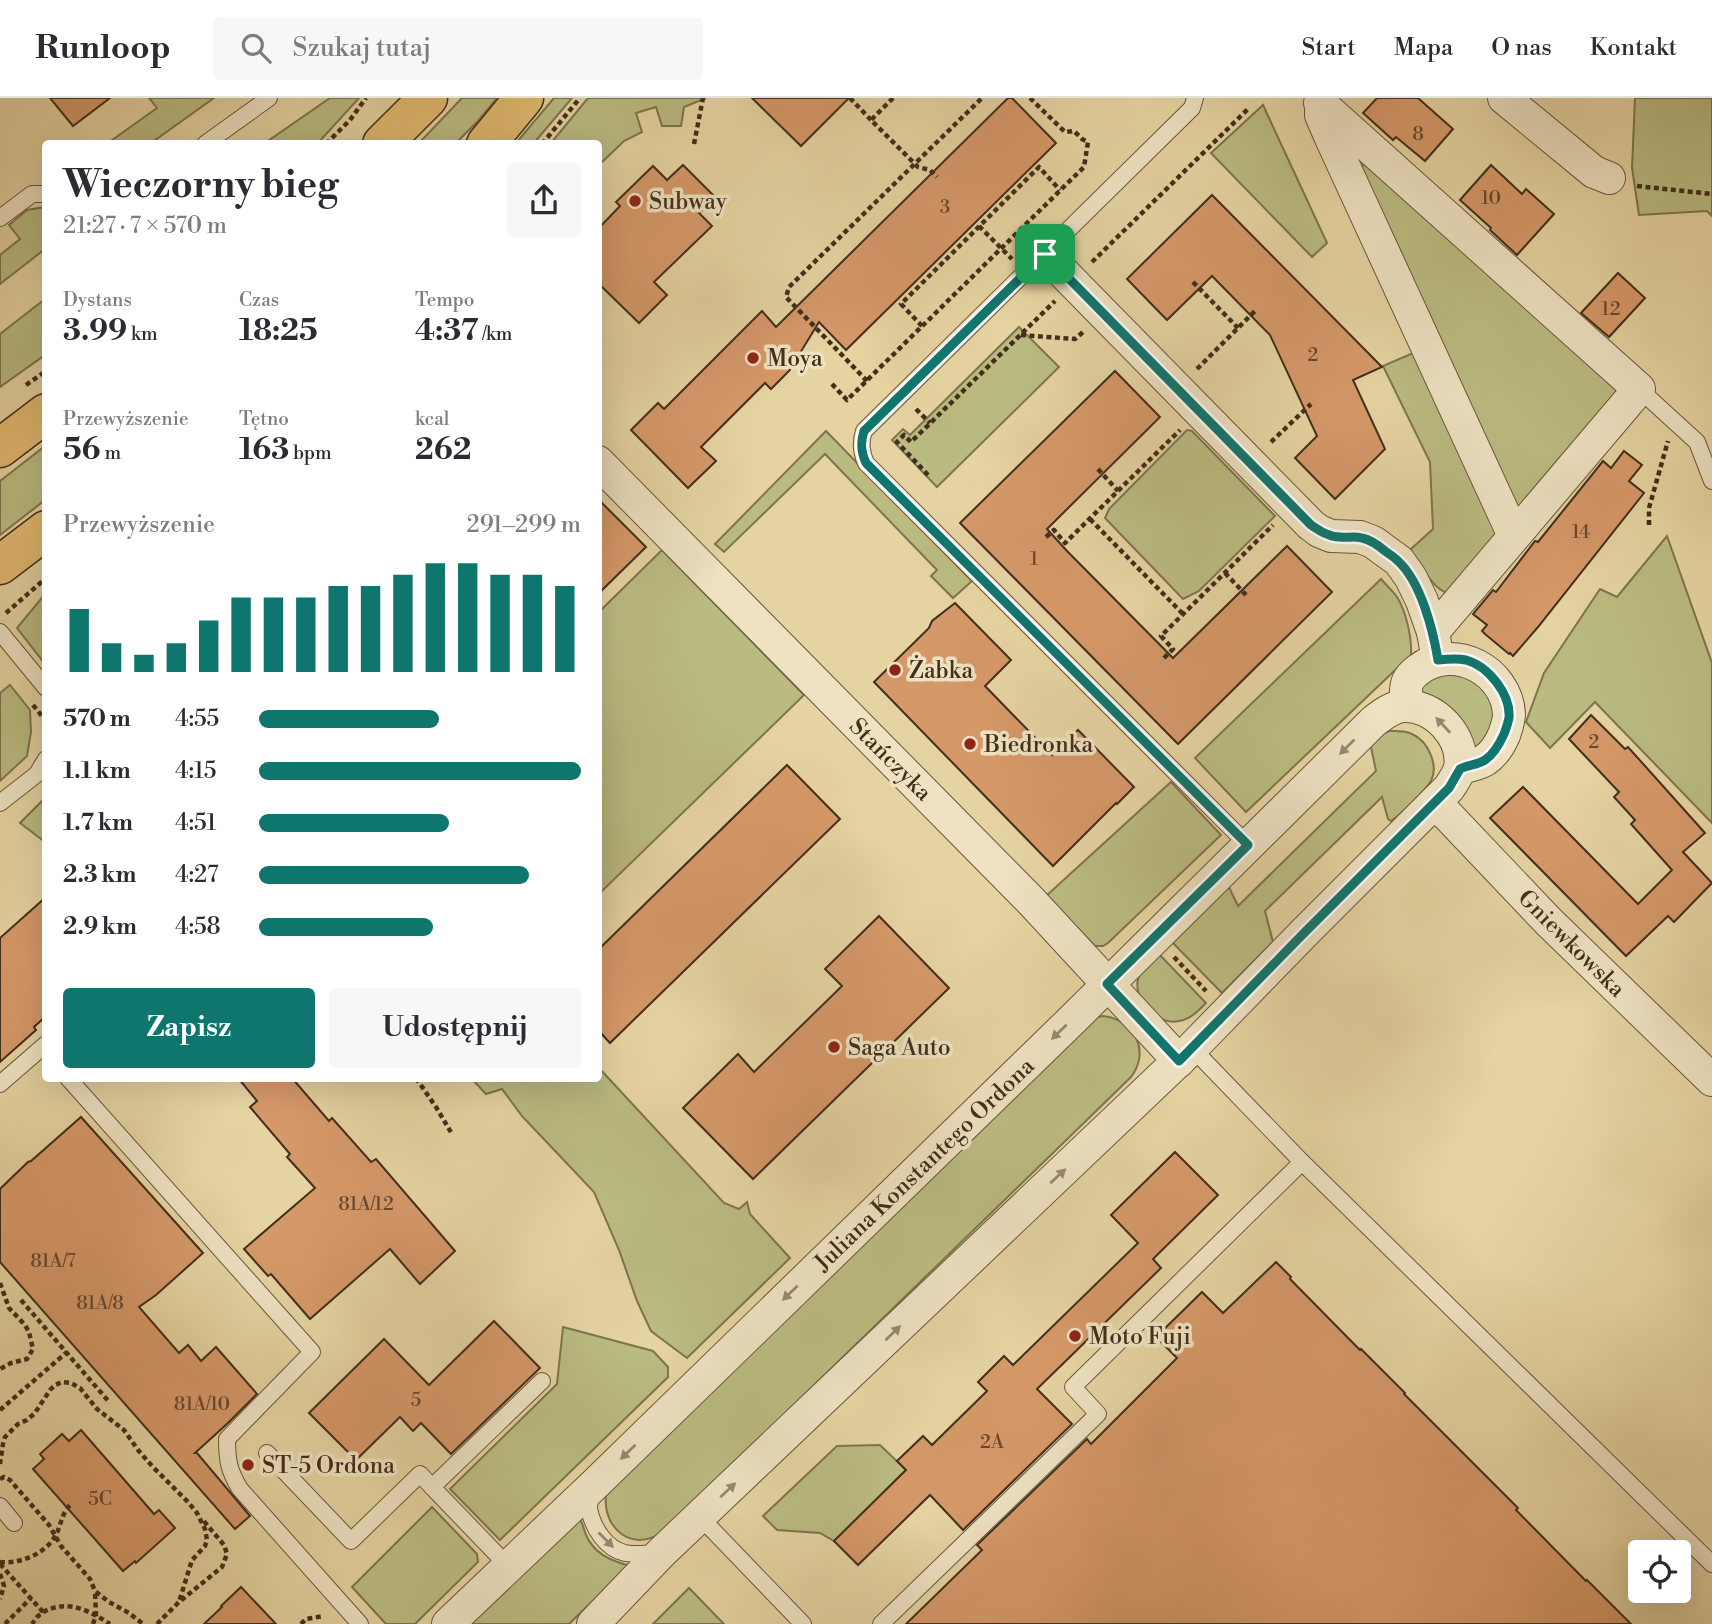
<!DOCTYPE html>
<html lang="pl">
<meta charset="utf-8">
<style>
body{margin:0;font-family:"Libre Bodoni",serif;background:#f7f7f7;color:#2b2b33;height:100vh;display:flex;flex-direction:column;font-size:26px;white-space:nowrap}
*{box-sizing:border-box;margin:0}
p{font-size:23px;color:#7c7c81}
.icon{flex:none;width:38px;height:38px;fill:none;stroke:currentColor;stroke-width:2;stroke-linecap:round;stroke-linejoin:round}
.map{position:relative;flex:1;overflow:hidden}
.sheet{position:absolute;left:42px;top:42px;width:560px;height:942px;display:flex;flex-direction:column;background:#fff;border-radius:7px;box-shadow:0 7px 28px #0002}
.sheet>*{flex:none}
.fabs{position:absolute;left:1628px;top:1442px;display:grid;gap:14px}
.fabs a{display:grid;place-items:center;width:63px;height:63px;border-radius:7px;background:#fff;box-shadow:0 7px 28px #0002;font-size:35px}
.pin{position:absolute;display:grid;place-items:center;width:60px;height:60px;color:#fff;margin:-30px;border-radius:14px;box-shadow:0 4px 10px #0006}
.round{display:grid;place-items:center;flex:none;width:74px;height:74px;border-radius:7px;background:#f7f7f7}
.overview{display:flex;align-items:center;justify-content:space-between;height:119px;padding:0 21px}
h1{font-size:38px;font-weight:700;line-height:52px}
.stats{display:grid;grid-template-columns:repeat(3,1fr);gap:10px;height:119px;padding:7px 21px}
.stats div{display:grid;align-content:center}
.stats b{font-size:30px;font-weight:700}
.stats small{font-size:19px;font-weight:400}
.stats p{font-size:19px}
.chart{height:196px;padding:14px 21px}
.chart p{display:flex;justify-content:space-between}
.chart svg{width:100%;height:126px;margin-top:7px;stroke:#0f766e;stroke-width:6}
.primary-button{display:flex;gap:14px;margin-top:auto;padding:14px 21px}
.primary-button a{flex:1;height:80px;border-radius:7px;background:#0f766e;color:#fff;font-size:28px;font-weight:700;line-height:80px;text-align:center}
.primary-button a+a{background:#f7f7f7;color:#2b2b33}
ul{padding:0 21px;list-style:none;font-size:23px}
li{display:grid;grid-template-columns:112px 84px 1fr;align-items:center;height:52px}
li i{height:18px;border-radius:9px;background:#0f766e}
header{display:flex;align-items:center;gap:42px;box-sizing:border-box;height:98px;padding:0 35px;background:#fff;border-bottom:2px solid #e1e1e2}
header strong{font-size:33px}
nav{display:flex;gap:38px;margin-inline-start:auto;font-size:24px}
.search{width:490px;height:63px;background:#f7f7f7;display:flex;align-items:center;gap:18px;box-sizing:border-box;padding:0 24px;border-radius:7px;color:#7c7c81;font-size:26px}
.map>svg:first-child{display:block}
.green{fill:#babb81;stroke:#7e744e;stroke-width:2}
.building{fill:#d59869;stroke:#422e1a;stroke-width:2}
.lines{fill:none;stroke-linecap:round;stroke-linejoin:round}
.lane-casing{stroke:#6b573c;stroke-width:18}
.street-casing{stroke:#6b573c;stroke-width:34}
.primary-casing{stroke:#422e1a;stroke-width:41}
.path{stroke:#422e1a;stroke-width:4.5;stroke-dasharray:5 3.5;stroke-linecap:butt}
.lane{stroke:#eee2c2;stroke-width:16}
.street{stroke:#eee2c2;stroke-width:32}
.primary{stroke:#e2ba70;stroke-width:38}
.oneway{fill:#98886e}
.route-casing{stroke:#fff;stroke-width:14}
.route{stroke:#0f766e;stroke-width:9}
.poi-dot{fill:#8f2418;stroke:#eee2c2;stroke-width:2.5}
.labels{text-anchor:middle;stroke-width:7;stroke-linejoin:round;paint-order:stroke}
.number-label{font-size:19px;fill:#67482e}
.poi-label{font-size:23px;fill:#422e1a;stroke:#eee2c2;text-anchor:start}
.street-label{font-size:23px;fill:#422e1a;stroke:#eee2c2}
</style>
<header>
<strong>Runloop</strong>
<div class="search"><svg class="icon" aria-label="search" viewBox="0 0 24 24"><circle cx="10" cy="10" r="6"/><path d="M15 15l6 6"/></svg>Szukaj tutaj</div>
<nav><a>Start</a><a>Mapa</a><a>O nas</a><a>Kontakt</a></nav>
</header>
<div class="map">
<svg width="1712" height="1526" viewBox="0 0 1712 1526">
<rect width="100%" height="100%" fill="#e5d3a1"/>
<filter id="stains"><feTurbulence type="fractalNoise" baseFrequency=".00286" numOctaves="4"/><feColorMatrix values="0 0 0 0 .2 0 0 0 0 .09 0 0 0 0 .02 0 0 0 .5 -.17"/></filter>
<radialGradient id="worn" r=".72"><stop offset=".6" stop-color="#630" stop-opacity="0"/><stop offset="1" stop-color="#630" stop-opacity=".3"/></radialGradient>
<g class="green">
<path d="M149,0h65l-63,45h-43l49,-35z"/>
<path d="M330,0h29l-41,45h-53z"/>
<path d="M462,0h35l-19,23 -22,22h-37z"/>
<path d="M554,0h18l-38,45h-18z"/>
<path d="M588,0h118l-22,9 -3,19h-19l-6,-19 -20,6 6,19 -18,9 -25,24 -1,-21 -47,-1z"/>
<path d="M1635,0h77v118l-5,-5 -68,4 -7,-47z"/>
<path d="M1263,7l64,138 -15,14 -101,-104z"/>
<path d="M1374,62l246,229 -102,125 -157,-342 2,-8z"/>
<path d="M45,109v42l-45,35v-29l20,-16 -11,-14 18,-15z"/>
<path d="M45,201v56l-45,32v-53z"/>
<path d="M1019,229l40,40 -122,120 -45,-47 11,-11 7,6z"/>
<path d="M1420,252l78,181 -50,62c-14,-2 -29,-30 -38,-43l23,-21 -3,-67 -47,-96z"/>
<path d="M1187,332l5,1 83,85 -76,75 -16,8 -78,-81 4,-9z"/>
<path d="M826,333l146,150 -19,17 -22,-22 6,-6 -112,-116 -101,98 -9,-8z"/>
<path d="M45,348v54l-45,35v-54z"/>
<path d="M1667,438l45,127v160l-117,-121 -45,46 -24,-26 18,-49 56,-84 17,8z"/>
<path d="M662,452l142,145 -205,199v-282z"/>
<path d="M1381,481c5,6 12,12 16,18 9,14 15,41 14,58l-165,157 -51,-54z"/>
<path d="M45,496v70l-28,-36z"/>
<path d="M1451,572l37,19c9,31 10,38 -14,61 -16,-36 -19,-46 -58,-57l9,-15z"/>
<path d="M10,587l20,25 1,22 -4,24 -27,25v-88z"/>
<path d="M1389,633c8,0 16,-1 23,3 16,7 27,31 19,47 -5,9 -31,34 -40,40l-3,-2 -6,-22 -117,114 8,31 -51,51 -52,-53 57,-57 11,23 138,-135 -6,-29 9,-6z"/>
<path d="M1171,684l50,53 -113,108 -5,3h-8l-49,-50z"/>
<path d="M45,700v44l-25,-19z"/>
<path d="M1157,854l49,51c-8,8 -15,16 -27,18 -22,5 -46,-20 -41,-42 2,-9 13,-19 19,-27z"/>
<path d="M1103,918c31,3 48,35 28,61l-467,454c-31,23 -62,-2 -58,-37l487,-476z"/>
<path d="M599,970l125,135 15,6 8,-7 3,12 40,44 -103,100 -36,-27 -14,-30 -18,-51 -25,-58 -72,-76 -20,-27 -16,5 -15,-16h127z"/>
<path d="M563,1229l90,24 15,16v10l-168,163 -50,-51 107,-105z"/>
<path d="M880,1347l26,25 -72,71 -14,-8 -43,-3 -14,-14 74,-70z"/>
<path d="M432,1409l45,47 1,8 -63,62h-29l-34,-37z"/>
<path d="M580,1421c3,5 4,11 6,16 8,18 23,25 41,30l1,2 -59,57h-102z"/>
<path d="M689,1490l35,36h-71z"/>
</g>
<g class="building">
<path d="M50,0h60l-37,28z"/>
<path d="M752,0h97l-48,48z"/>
<path d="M1008,0h4l44,45 -210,207 -27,-28 -30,49 -18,18 -6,-6 -64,64 15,14 -28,27 -57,-58 27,-27 6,6 98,-98 14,16z"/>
<path d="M1377,0h41l35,31 -28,32 -29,-24 -3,3 -30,-27z"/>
<path d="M683,67l32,32 -16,16 13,13 -58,56 13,13 -28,28 -41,-40v-54l22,-23 -4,-4 37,-36 14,14z"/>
<path d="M1491,67l31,29 4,-5 28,25 -37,41 -27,-25 1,-2 -31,-28z"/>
<path d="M1212,97l170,172 -29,13 32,69 -50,50 -40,-41 22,-22 -47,-101 -58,-59 -45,44 -40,-41z"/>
<path d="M1618,175l27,25 -36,39 -28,-24z"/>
<path d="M1115,273l45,46 -113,112 20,22 106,107 114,-112 45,46 -154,152 -218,-221z"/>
<path d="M1624,353l18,14 -13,16 15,12 -106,134 -25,29 -3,-3 -1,1 -24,-20 -3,-3 5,-6 -14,-11 20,-24 3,2 39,-51 3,1 65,-81 8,7z"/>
<path d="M598,401l48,48 -48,47z"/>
<path d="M955,505l56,57 -26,26 67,69 26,-25 56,57 -17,17 -1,-1 -63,63 -179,-184 55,-54 3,-7z"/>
<path d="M1591,617l34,34 3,-2 77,86 -22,19 29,31 -38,39 -6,-6 -42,40 -136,-138 33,-31 115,117 34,-34 -41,-46 4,-4 -21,-23 5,-5 -50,-53z"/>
<path d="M787,667l53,54 -230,224 -12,-13v-80z"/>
<path d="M46,799v119l-12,11 2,3 -36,32v-124z"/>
<path d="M879,818l70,72 -196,191 -70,-71 55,-54 16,18 88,-86 -17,-17z"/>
<path d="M238,980h54l37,43 3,-3 39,44 5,-3 79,92 -35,33 -30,-35 -80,70 -39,-45 -3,2 -24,-27 71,-61 -28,-31 3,-3 -40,-47 7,-6z"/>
<path d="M81,1019l122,136 -47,42 -17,12 40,46 9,-8 13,16 15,-14 41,47 -29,29 -33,30h2l53,63 -15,13 -235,-267v-73l28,-27 3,-1z"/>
<path d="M1175,1054l43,43 -65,64 8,9 -124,121 35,35 -109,106 -33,-35 -72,70 -24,-24 72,-71 -9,-9 26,-25 9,9 55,-54 -9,-9 26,-26 9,9 125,-122 -27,-28z"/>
<path d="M1276,1164l15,15 -1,2 70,71 1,-1 44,44 -1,1 114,114 -2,2 70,71 1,-1 44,44h-725l76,-74 -5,-5 110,-106 4,5 86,-86 -21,-21 46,-45 21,21z"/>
<path d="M494,1223l46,47 -89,86 -30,-31 -8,8 -13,-14 -44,43 -47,-47 75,-74 45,46z"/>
<path d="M81,1332l73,84 5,-4 16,18 -39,35 -1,-2 -12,10 -90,-102 11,-10 -4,-5 22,-20 7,7z"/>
<path d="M241,1489l35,37h-72l18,-17 -1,-1z"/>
</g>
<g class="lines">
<defs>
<g id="lane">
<path d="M1195,0l-3,10 -328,323c-4,12 -3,21 2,32l382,382"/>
<path d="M205,46l64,-46"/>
<path d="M0,120l32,-24h14"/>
<path d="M1639,291l58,53 15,39"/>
<path d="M0,534l46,56"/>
<path d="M0,705l37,-29 9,-15"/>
<path d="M1192,950l110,114 410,402"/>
<path d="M68,980l244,274 -85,87c0,22 2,32 13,50l120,135"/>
<path d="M0,986l46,-40"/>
<path d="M267,1355l84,88 69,-67 12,13"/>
<path d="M592,1394c-1,5 -3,11 -3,16 3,19 17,41 36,45 11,2 22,1 33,0"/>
<path d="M0,1408l14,17"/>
<path d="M700,1419l103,107"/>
<path d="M508,1468l-76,-79 110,-106"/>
<path d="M881,1526l217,-210 -25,-27 229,-225"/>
</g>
<g id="street">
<path d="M1504,0l90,74 15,6"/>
<path d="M1320,5l319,286 -206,243"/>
<path d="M1321,8v9l9,21 184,400"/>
<path d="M1045,156l266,271 8,6 12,5 29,1 13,5 26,19 12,17 11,23 11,31 5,28"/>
<path d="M598,364l434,440 147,159"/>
<path d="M1401,608c11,-12 -3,-21 17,-36 36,-28 89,1 91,44 0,7 -3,15 -5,21 -4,9 -10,19 -19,25 -7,5 -18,5 -25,9"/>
<path d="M1435,704l113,119 164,159"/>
<path d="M448,1526l145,-138 479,-466 302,-299c8,-6 18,-14 29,-15 31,-2 62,31 57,62 -2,7 -7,14 -11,20l-145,145 -112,115 -531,505 -68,71"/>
</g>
<g id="primary">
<path d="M382,46l46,-46"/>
<path d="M486,46l38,-46"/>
<path d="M0,350l46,-35"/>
<path d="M0,467l46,-35"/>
</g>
</defs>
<use href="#lane" class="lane-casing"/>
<use href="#street" class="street-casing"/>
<use href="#primary" class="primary-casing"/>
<g class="path">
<path d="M850,0l21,22"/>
<path d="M893,0l-22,22 47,47 12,3 7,7"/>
<path d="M326,46l24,-24 16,-22"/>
<path d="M542,46l38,-46"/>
<path d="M694,46l9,-46"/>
<path d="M1637,88l75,8"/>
<path d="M979,128l33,33"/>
<path d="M1092,164l157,-154"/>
<path d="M1193,184l45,46"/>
<path d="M922,228l-21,-22 138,-137 21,23"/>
<path d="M1021,237l54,4 8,-7"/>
<path d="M1197,271l59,-59"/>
<path d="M867,283l-81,-84 3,-10 193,-189"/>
<path d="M832,286l15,16 237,-233 4,-25 -6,-3 -8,-8 -9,1 -35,-34"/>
<path d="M26,287l20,-14"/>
<path d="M916,311l14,14"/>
<path d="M1271,344l40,-38"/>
<path d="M1098,371l20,22"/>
<path d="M928,377l-31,-33 7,-7 7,7 144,-141"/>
<path d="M1090,421l93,95"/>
<path d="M1649,427v-17l19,-67"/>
<path d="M1046,439l8,-7 11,13 115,-113"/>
<path d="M1225,475l21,22"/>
<path d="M6,515l40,-35"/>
<path d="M1164,560l9,-9 -12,-13 112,-111"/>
<path d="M33,607l13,16"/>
<path d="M1174,859l32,34"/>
<path d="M416,980l20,29 16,27"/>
<path d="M0,1185l9,25 16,17 4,7 4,17 -6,10 -16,4 -11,6"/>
<path d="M21,1202l89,103"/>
<path d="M0,1312l67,-58"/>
<path d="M0,1366l3,-20 2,-7 13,-13 9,-4 8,-7 15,-23 5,-5 7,-3 9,1 9,5 17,21 27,21 14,20 14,16 36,36 9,11 8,16 2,11 -2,6 -13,14 -13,42"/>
<path d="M0,1381l4,-2 6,3 39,45 12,21 29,33 5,12 14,11 20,11 14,11"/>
<path d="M0,1464c19,2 43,-7 54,-24 8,-12 6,-24 18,-35"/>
<path d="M0,1466l43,48 -6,5 -5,7"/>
<path d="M0,1476l4,12 -4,13"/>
<path d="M43,1514c25,-13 45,-2 67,12"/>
<path d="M5,1526l26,-26"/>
<path d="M93,1526l3,-9 -1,-24"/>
<path d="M157,1526l22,-22 43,-35 5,-13 -3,-9 -22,-26"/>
<path d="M301,1526l5,-5 18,-3"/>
</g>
<use href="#lane" class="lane"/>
<use href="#street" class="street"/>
<use href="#primary" class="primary"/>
</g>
<defs><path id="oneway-solid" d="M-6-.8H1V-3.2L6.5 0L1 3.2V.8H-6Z" transform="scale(1.75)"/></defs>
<g class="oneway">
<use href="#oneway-solid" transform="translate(1443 627) rotate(-133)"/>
<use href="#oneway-solid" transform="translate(1347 649) rotate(135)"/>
<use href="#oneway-solid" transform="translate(1059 934) rotate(136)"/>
<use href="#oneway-solid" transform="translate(1058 1078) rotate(-43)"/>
<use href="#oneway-solid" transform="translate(790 1195) rotate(136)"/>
<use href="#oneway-solid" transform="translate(893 1235) rotate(-44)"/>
<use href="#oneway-solid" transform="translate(628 1354) rotate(136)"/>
<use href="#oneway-solid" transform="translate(728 1392) rotate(-43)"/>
<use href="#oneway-solid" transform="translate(606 1442) rotate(45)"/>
</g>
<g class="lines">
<defs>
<path id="route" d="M1045,156l266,271c9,6 18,12 29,12 8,1 14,-1 22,1 9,2 16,7 23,13 4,3 9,6 13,10 23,21 35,69 40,99 9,-1 19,-2 28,0 22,6 45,34 43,58 -1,5 -3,11 -5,16 -4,9 -10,20 -19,26 -7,5 -18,5 -25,9l-11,19 -145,145 -125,128 -72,-77 141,-139 -382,-382c-5,-11 -6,-20 -2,-32z"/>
</defs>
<use href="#route" class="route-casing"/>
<use href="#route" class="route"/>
</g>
<g class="poi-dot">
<circle cx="635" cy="103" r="7"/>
<circle cx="753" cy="260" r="7"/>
<circle cx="895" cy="572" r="7"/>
<circle cx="970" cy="646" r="7"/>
<circle cx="834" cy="949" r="7"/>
<circle cx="1075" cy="1238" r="7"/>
<circle cx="248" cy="1367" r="7"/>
</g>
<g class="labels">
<g class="number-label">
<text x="1418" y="42">8</text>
<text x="1491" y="106">10</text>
<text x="945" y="115">3</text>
<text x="1611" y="217">12</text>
<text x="1313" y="263">2</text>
<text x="1581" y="440">14</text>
<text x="1034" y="467">1</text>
<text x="1594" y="650">2</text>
<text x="366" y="1112">81A/12</text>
<text x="53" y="1169">81A/7</text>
<text x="100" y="1211">81A/8</text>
<text x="416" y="1308">5</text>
<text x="202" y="1312">81A/10</text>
<text x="992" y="1350">2A</text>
<text x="100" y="1407">5C</text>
</g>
<g class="poi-label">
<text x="649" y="111">Subway</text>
<text x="767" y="268">Moya</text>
<text x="909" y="580">Żabka</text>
<text x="984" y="654">Biedronka</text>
<text x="848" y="957">Saga Auto</text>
<text x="1089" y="1246">Moto Fuji</text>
<text x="262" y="1375">ST-5 Ordona</text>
</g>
<g class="street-label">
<text transform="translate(891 661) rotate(45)" y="8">Stańczyka</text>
<text transform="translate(1572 845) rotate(45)" y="8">Gniewkowska</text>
<text transform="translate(924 1066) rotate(-44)" y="8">Juliana Konstantego Ordona</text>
</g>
</g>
<rect width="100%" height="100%" filter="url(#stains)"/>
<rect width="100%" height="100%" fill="url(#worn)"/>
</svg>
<div class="fabs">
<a><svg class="icon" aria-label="locate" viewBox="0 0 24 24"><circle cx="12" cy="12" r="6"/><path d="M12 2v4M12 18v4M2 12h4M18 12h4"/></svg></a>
</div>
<div class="pin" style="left:1045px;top:156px;background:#1e9e55"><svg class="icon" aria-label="arrive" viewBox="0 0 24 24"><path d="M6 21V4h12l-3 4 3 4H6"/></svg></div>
<section class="sheet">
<div class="overview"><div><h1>Wieczorny bieg</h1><p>21:27 · 7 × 570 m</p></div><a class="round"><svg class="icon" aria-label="share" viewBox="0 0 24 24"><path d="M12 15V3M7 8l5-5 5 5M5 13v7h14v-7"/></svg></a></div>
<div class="stats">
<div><p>Dystans</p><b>3.99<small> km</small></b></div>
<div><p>Czas</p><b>18:25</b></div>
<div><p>Tempo</p><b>4:37<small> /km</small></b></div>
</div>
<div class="stats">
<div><p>Przewyższenie</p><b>56<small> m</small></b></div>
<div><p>Tętno</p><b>163<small> bpm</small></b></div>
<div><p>kcal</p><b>262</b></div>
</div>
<div class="chart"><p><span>Przewyższenie</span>291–299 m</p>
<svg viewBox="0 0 160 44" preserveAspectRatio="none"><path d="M5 44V22M15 44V34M25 44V38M35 44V34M45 44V26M55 44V18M65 44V18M75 44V18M85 44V14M95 44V14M105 44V10M115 44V6M125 44V6M135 44V10M145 44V10M155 44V14"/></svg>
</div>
<ul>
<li><b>570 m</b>4:55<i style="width:56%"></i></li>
<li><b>1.1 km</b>4:15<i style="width:100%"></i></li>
<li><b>1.7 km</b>4:51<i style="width:59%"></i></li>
<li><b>2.3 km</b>4:27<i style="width:84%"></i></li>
<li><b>2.9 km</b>4:58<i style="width:54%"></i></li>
</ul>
<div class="primary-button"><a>Zapisz</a><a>Udostępnij</a></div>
</section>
</div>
